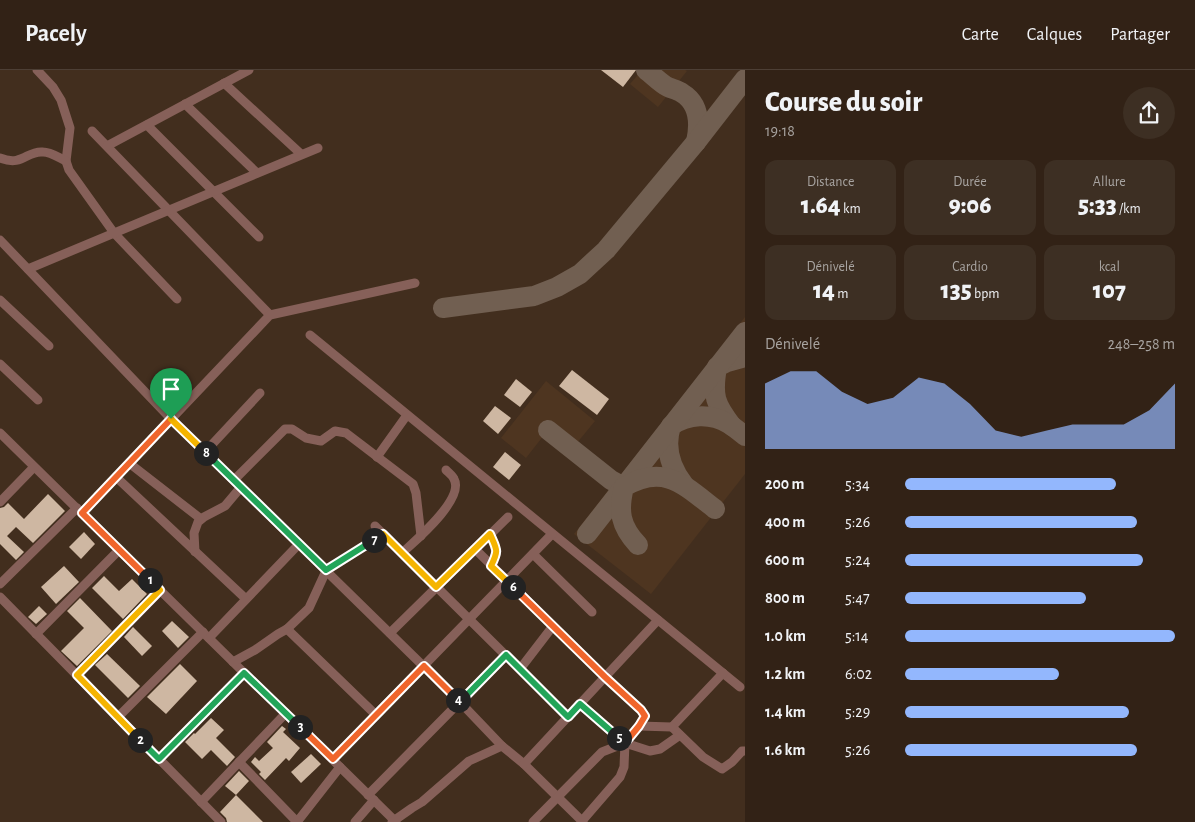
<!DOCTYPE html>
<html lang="fr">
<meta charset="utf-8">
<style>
body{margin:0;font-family:"Alegreya Sans",sans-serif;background:#3d2f23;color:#f1f3f6;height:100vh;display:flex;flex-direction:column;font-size:19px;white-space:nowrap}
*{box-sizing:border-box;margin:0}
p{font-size:16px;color:#a8a4a1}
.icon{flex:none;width:28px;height:28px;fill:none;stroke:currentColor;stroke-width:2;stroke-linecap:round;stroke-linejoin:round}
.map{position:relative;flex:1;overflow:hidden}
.panel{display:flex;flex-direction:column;background:#322216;width:450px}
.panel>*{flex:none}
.pin{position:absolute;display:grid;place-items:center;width:42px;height:42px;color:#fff;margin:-51px -21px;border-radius:50% 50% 50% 0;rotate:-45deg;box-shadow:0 0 5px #0007}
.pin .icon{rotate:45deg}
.km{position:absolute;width:25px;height:25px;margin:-12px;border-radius:50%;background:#222;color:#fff;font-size:14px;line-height:25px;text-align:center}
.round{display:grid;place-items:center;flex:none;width:52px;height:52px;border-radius:26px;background:#3d2f23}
.overview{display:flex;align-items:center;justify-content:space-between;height:85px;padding:0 20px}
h1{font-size:28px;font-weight:800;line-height:38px}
.stats{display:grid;grid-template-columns:repeat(3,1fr);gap:8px;height:85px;padding:5px 20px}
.stats div{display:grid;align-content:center;border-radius:12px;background:#3d2f23;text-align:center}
.stats b{font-size:25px;font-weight:800}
.stats small{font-size:14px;font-weight:400}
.stats p{font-size:14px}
.chart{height:140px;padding:10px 20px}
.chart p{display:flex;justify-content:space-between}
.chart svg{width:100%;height:90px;margin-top:5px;fill:#93b7fd;opacity:.7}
ul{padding:0 20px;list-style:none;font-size:16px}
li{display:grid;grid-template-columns:80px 60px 1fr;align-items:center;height:38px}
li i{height:12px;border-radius:6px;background:#93b7fd}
header{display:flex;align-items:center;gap:30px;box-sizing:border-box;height:70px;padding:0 25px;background:#322216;border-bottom:1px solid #4d3f35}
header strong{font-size:24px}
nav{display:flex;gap:28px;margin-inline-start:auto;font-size:18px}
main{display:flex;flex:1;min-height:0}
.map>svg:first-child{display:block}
.built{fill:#4e3520}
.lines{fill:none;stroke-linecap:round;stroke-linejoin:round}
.taxiway{stroke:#715f51;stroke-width:20}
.building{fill:#ceb7a2}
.minor{stroke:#866059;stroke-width:9}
.split-1-casing{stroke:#fff;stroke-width:10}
.split-2-casing{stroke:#fff;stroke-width:10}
.split-3-casing{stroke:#fff;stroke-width:10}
.split-4-casing{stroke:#fff;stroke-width:10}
.split-5-casing{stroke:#fff;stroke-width:10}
.split-6-casing{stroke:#fff;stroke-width:10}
.split-7-casing{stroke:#fff;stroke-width:10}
.split-8-casing{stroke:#fff;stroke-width:10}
.split-9-casing{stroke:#fff;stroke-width:10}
.split-1{stroke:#f0652b;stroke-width:6}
.split-2{stroke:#f5b400;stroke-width:6}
.split-3{stroke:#22a559;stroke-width:6}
.split-4{stroke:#f0652b;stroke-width:6}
.split-5{stroke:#22a559;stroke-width:6}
.split-6{stroke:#f0652b;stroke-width:6}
.split-7{stroke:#f5b400;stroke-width:6}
.split-8{stroke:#22a559;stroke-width:6}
.split-9{stroke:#f5b400;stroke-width:6}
</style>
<header>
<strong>Pacely</strong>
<nav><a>Carte</a><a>Calques</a><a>Partager</a></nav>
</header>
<main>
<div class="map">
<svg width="745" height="752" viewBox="0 0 745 752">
<rect width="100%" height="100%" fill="#422e1e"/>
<g class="built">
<path d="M642,0h43l2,1 -29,36 -28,-23z"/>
<path d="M745,247v157l-94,120 -77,-60z"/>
<path d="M546,311l49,40 -23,28 -24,-19 -22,28 -25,-20z"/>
</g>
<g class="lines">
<g class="taxiway">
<path d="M646,0c7,5 14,13 22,17 4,2 10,3 14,6 18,11 18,31 14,49"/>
<path d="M443,238l91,-12 23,-9 23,-13 26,-24 90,-108 49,-63"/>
<path d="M732,356c-17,-22 -20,-30 -15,-59l10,-5 18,-5"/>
<path d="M548,360l63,50 13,7"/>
<path d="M684,415c-14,-18 -20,-37 -13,-59 17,-12 40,-13 58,-2 5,3 11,8 16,12"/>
<path d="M587,464l158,-202"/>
<path d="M638,475c-18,-19 -20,-34 -14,-58 40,-24 60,-2 91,22"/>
</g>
</g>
<g class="building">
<path d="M601,0h35l-13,17z"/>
<path d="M572,300l37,29 -12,16 -38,-29z"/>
<path d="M516,309l16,13 -12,15 -16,-12z"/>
<path d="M495,336l16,12 -13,16 -15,-13z"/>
<path d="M505,382l16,13 -12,15 -16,-13z"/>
<path d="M48,424l17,17 -32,32 -17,-16 -9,9 17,16 -8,8 -16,-16v-36l4,-1 4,-4 16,16z"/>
<path d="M84,462l11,12 -14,15 -12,-12z"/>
<path d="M64,496l15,16 -23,22 -15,-17z"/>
<path d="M104,506l15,15 13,-12 15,15 -24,25 -31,-31z"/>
<path d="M80,528l32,33 -35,35 -16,-15 23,-23 -17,-17z"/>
<path d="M39,536l8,8 -11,10 -8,-7z"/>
<path d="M172,551l17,16 -11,11 -16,-17z"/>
<path d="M133,557l19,19 -10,10 -18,-19z"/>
<path d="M107,584l33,32 -12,12 -33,-33z"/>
<path d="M180,594l17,17 -31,33 -19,-17z"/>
<path d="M211,648l13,12 -8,8 19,19 -8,9 -16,-16 -9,9 -17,-17 9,-9 1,1z"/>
<path d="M282,656l4,3 -3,3 17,16 -11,13 -3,-3 -21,22 -6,-6 2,-2 -10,-10 4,-5 4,4 14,-13 -6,-6z"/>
<path d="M311,684l10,10 -20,19 -10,-11z"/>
<path d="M239,701l10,10 -13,14 27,27h-36l-1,-4 -6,-6 16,-17 -11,-9z"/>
</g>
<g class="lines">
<g class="minor">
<path d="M37,0l16,17 8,13 9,28 -4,33 3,9 45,63 63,66"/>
<path d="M224,13l77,71"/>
<path d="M185,34l72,69"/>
<path d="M147,55l112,112"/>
<path d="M92,61l178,184"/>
<path d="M107,76l142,-76"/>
<path d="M0,88c23,9 27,-8 43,-6 8,0 16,6 23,9"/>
<path d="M0,170l171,179 289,283 42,44 22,18 59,58"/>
<path d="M28,199l290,-121"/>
<path d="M0,230l49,46"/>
<path d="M310,265l430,352"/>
<path d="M0,294l38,36"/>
<path d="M0,363l396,389"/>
<path d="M205,382l55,-59"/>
<path d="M377,387l30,-42"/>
<path d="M129,393l72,56"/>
<path d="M116,407l130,122"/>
<path d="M234,410l51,-51h7l14,9 15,3 14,-10 11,2 67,51 3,9 5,43"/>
<path d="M0,432l34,-35"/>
<path d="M82,443l188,-198 145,-32"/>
<path d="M375,456l193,191"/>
<path d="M490,464c6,15 8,17 1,31"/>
<path d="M475,479l130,128 36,33 4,6 -6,10 -14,17 -23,9 -69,70"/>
<path d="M195,482l-1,-19 4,-11 6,-5 21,-11 16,-19"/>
<path d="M402,483c13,-12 63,-54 52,-74 -1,-3 -5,-6 -8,-9"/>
<path d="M533,484l59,58"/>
<path d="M0,514l77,-76"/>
<path d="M0,527l221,225"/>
<path d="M287,559l89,86"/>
<path d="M390,563l118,-116"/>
<path d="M36,564l83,-84"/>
<path d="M209,568l90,-94"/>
<path d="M233,592l22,-12 23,-16 9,-5 22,-21 17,-37 57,-37"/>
<path d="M520,599l33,-43"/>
<path d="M723,603l-51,54 31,30 19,12 10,-7 10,-11h3"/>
<path d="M77,605l83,-84"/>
<path d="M580,634l45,39"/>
<path d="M118,647l85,-85"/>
<path d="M639,656l33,1"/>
<path d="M159,689l85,-86"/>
<path d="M333,689l219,-225"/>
<path d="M239,692l58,60"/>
<path d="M524,694l134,-144"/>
<path d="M368,725l138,-140"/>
<path d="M201,732l85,-89"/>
<path d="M582,751l38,-44 4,-10 1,-24 25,8 10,-2 20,-14"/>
<path d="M297,752l43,-55"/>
<path d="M355,752l19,-22"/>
<path d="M392,752l20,-14 10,-6 47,-41 33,-15"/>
</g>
</g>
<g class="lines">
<defs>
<path id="split-1" d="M150,510l-68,-67 89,-94"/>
<path id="split-2" d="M140,670l-63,-65 83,-85 -10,-10"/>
<path id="split-3" d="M140,670l19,19 85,-86 56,54"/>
<path id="split-4" d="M300,657l33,32 91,-93 34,34"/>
<path id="split-5" d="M458,630l2,2 46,-47 62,62 12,-13 39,34"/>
<path id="split-6" d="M513,517l92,90 36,33 4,6 -6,10 -14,17 -6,-5"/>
<path id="split-7" d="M374,470l9,-6 53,53 54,-53c7,16 9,16 1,32l22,21"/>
<path id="split-8" d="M206,383l120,117 48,-30"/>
<path id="split-9" d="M171,349l35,34"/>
</defs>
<use href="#split-1" class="split-1-casing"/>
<use href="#split-2" class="split-2-casing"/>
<use href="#split-3" class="split-3-casing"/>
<use href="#split-4" class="split-4-casing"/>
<use href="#split-5" class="split-5-casing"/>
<use href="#split-6" class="split-6-casing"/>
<use href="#split-7" class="split-7-casing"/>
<use href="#split-8" class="split-8-casing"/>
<use href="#split-9" class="split-9-casing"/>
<use href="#split-1" class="split-1"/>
<use href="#split-2" class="split-2"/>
<use href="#split-3" class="split-3"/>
<use href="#split-4" class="split-4"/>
<use href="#split-5" class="split-5"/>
<use href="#split-6" class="split-6"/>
<use href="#split-7" class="split-7"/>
<use href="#split-8" class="split-8"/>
<use href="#split-9" class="split-9"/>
</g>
</svg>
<div class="pin" style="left:171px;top:349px;background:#1e9e55"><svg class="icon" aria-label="arrive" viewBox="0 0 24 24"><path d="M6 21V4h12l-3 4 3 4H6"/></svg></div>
<b class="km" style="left:150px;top:510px">1</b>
<b class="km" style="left:140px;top:670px">2</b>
<b class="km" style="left:300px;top:657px">3</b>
<b class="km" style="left:458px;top:630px">4</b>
<b class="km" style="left:619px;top:668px">5</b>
<b class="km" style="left:513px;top:517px">6</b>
<b class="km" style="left:374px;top:470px">7</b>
<b class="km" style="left:206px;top:383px">8</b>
</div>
<section class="panel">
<div class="overview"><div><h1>Course du soir</h1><p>19:18</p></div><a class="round"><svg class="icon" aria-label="share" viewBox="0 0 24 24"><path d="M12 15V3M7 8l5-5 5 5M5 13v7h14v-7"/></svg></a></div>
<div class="stats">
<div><p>Distance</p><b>1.64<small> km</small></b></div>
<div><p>Durée</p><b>9:06</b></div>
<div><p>Allure</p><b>5:33<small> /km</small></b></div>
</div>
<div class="stats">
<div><p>Dénivelé</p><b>14<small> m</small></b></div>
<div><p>Cardio</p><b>135<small> bpm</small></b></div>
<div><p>kcal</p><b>107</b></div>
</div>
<div class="chart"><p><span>Dénivelé</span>248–258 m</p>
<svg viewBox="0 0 160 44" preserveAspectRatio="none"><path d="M0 44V12L10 6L20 6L30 16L40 22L50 19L60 9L70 12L80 22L90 35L100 38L110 35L120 32L130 32L140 32L150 25L160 12V44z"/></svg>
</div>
<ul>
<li><b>200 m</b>5:34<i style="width:78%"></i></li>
<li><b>400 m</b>5:26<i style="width:86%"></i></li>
<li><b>600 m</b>5:24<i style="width:88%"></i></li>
<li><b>800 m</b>5:47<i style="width:67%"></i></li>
<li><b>1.0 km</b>5:14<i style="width:100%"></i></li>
<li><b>1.2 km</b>6:02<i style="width:57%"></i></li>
<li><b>1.4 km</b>5:29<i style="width:83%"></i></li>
<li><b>1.6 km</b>5:26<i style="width:86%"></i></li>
</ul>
</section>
</main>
